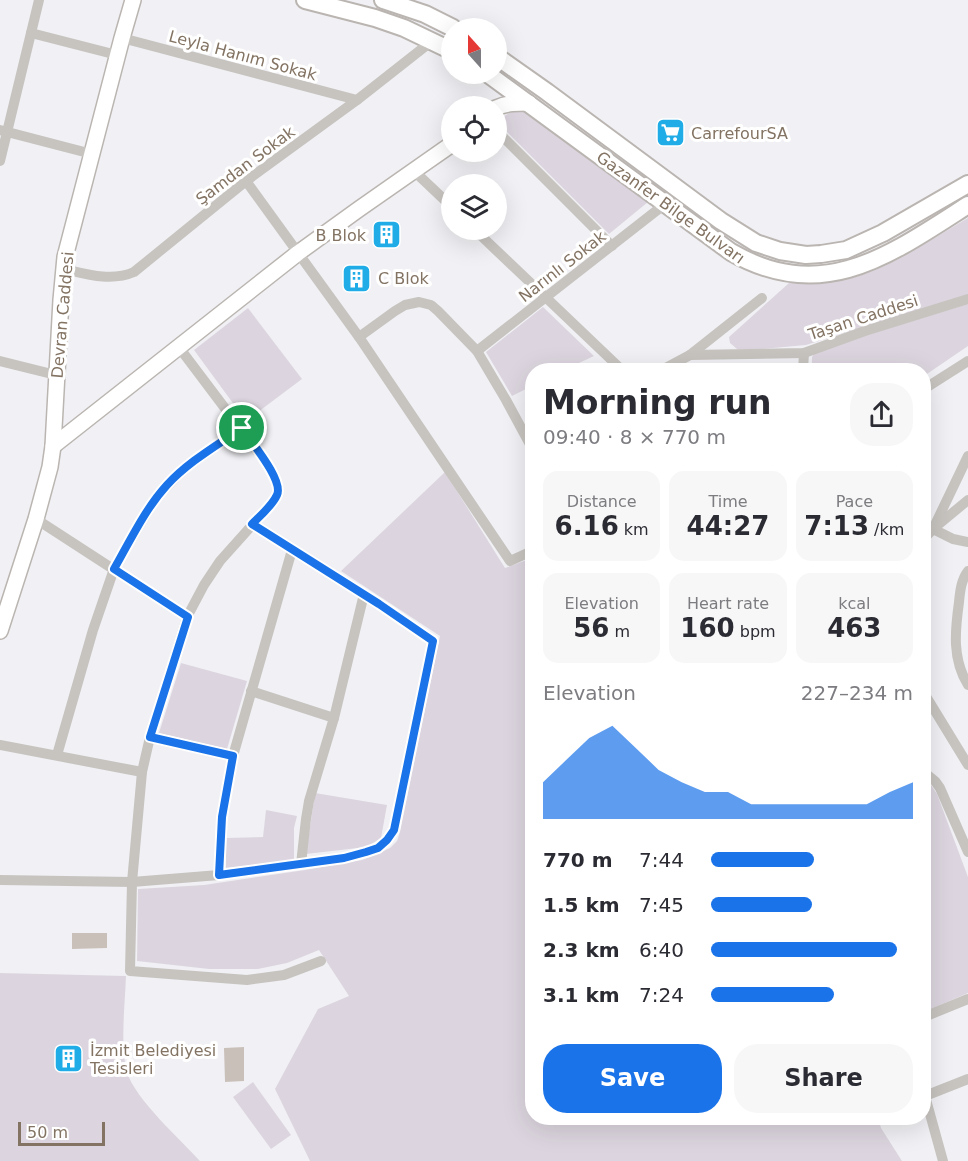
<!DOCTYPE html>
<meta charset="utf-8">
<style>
body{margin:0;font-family:"DejaVu Sans",sans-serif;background:#f7f7f7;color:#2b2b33;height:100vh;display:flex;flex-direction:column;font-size:22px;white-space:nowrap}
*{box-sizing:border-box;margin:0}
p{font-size:20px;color:#7c7c81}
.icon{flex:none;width:33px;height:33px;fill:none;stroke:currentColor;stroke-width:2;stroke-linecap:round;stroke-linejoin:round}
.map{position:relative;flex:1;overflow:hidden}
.sheet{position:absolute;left:525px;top:363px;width:406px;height:762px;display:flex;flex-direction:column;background:#fff;border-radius:24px;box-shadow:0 6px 24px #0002}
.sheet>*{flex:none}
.needle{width:39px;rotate:339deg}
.fabs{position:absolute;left:441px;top:18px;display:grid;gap:12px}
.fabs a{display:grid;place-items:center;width:66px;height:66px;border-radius:50%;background:#fff;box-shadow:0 6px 24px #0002;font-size:30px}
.scale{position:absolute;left:18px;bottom:15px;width:87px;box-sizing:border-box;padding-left:6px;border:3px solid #837363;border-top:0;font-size:16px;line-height:21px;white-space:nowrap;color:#837363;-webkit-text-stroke:4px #fff;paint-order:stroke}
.pin{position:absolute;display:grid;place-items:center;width:51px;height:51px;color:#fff;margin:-26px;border:3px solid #fff;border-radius:50%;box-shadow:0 2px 6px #0007}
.round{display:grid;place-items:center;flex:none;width:63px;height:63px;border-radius:24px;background:#f7f7f7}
.overview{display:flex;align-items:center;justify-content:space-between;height:102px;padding:0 18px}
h1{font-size:33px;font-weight:700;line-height:45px}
.metrics{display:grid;grid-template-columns:repeat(3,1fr);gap:9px;height:102px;padding:6px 18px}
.metrics div{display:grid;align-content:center;border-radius:15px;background:#f7f7f7;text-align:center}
.metrics b{font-size:26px;font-weight:700}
.metrics small{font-size:16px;font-weight:400}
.metrics p{font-size:16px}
.chart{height:168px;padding:12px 18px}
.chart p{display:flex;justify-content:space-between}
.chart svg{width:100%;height:108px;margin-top:6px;fill:#1a73e8;opacity:.7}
.action{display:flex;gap:12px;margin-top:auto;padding:12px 18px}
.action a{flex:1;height:69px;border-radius:24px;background:#1a73e8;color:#fff;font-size:24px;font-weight:700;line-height:69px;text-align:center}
.action a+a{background:#f7f7f7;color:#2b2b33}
ul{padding:0 18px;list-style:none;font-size:20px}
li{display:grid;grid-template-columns:96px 72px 1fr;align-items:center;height:45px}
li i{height:15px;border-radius:8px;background:#1a73e8}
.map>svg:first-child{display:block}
.green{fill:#dcd5df}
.water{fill:#cac0ba}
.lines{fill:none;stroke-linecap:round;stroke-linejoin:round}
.secondary-casing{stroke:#bab5b0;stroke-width:18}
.primary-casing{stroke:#bab5b1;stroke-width:20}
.street{stroke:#c7c4c0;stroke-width:10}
.secondary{stroke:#fff;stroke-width:15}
.primary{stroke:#fff;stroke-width:16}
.route-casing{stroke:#fff;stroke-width:12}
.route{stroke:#1a73e8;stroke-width:8}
.labels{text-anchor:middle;stroke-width:6;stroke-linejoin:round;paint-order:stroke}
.street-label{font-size:16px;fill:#837363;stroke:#fff}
.poi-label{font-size:16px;fill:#837363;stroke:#fff;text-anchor:start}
</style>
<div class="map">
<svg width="968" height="1161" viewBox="0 0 968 1161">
<rect width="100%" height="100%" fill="#f1f1f5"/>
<g class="green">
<path d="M523,109l125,93 -39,32 -112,-112c8,-7 15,-12 26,-13z"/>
<path d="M968,218v77l-162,50 -55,5 -14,-1 -7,-6 -1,-6 60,-54c18,0 37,0 55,-3 45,-10 85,-40 124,-62z"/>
<path d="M968,304v42l-44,30v-6h-112v-13l2,-3 56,-20z"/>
<path d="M543,307l51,49 -30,14h-32v16l-20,10 -26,-44z"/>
<path d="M248,308l54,71 -56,42 -52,-71z"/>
<path d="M445,472l60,96 27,-10v560h346l3,10 21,33h-592l-35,-72 43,-80 31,-13 -30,-46 -32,13 -29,6h-49l-72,-8 1,-72 66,-4 101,-15 57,-10 13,-5 15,-7 7,-7 3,-9 40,-196 -99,-65z"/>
<path d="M181,663l66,18 -20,68 -68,-16z"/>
<path d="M924,780l5,2 8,12 31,83v116l-44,19z"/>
<path d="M315,793l72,12 -6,33 -13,8 -10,2 -52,6z"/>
<path d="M266,810l31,6 -3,12v32l-68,8v-30l37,-1z"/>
<path d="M0,973l126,3c-1,28 -6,70 1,96 8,27 53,67 73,89h-200z"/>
<path d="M253,1082l38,53 -20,14 -38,-52z"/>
</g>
<g class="water">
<path d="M72,933h35v15l-35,1z"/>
<path d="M244,1047v34l-19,1 -1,-34z"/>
</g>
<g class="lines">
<defs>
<g id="secondary">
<path d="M496,108c11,-5 21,-5 33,-5"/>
<path d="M53,446l245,-193 61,-44 93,-65"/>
<path d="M0,631l36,-112 14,-52 3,-21 8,-146 4,-43 57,-219 11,-38"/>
</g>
<g id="primary">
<path d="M305,0l70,18 29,10 48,23"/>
<path d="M383,0l42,14 28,14"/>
<path d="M496,56l51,36 174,129 35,22 24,8 26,4 15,-1 25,-4 37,-17 85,-49"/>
<path d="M488,74l243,178c92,53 159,3 237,-47"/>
</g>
</defs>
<use href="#secondary" class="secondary-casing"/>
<use href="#primary" class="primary-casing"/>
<g class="street">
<path d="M31,33l86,22"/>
<path d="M122,38l235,62"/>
<path d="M0,130l92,24"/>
<path d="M496,130l116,116"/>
<path d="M0,161l39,-161"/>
<path d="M414,171l38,36"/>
<path d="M246,181l113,156 151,224 22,-10"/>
<path d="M475,230l147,140"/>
<path d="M64,269c22,5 47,13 70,3l112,-91 111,-81 75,-59"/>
<path d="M359,337l36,-26 10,-6 14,-3 12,3 7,6 39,40 29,49 26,48"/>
<path d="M178,346l86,114c5,9 18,24 13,35 -1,3 -4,6 -6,9l-51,57 -16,24 -17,32 -37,120 -8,35 -10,110 -2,89 117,9 37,-5 37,-14"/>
<path d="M477,351l188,-147"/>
<path d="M690,355l72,-57"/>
<path d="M0,361l56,14"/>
<path d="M662,370l28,-15 114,-2 61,-22 103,-32"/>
<path d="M803,370l1,-17"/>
<path d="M924,389l44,-28"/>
<path d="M36,519l151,98"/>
<path d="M933,529l35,-73"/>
<path d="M933,529l20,10 15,3"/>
<path d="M924,539l9,-10 35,-29"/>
<path d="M968,571c-7,9 -8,21 -9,31 -4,29 -7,57 9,83"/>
<path d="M251,691l83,27"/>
<path d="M924,693l44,72"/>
<path d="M150,737l83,19"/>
<path d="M0,745l142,27"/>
<path d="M57,755l36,-125 21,-61 25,-43 17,-28 21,-22 11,-10 53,-38"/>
<path d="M924,772l11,9 5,7 28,64"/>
<path d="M301,864l5,-45 3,-18 25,-83 30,-124"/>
<path d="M219,875l3,-58 11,-61 59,-206"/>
<path d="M0,880l132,2 87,-7 125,-17 34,-10 9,-8 7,-10 39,-189 -69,-47 -112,-70"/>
<path d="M924,1017l44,-18"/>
<path d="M924,1093l1,3 43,-17"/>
<path d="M925,1096l18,65"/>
</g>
<use href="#secondary" class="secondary"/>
<use href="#primary" class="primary"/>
</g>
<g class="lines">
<defs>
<path id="route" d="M242,428c8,13 42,52 35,67 -5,11 -17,21 -25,29l127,80 54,37 -39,189 -7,10 -9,8 -12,4 -22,6 -125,17 3,-58 11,-61 -83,-19 38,-120 -74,-48c16,-28 31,-60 53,-84 21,-23 49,-39 75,-57z"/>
</defs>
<use href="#route" class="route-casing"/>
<use href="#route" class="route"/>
</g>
<defs>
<symbol id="supermarket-square" viewBox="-11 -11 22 22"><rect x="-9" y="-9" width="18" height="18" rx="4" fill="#20ace6" stroke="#fff"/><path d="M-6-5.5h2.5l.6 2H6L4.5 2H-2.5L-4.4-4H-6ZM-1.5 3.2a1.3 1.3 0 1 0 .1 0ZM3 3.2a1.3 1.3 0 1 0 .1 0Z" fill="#fff"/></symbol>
<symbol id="building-square" viewBox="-11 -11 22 22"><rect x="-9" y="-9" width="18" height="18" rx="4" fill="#20ace6" stroke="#fff"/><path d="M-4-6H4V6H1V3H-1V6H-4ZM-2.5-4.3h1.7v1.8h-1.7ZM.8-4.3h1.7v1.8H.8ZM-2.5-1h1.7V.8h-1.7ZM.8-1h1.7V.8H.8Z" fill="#fff"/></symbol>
</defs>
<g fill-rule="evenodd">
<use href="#supermarket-square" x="654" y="116" width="33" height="33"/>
<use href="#building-square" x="370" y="218" width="33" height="33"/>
<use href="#building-square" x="340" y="262" width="33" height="33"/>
<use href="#building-square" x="52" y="1042" width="33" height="33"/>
</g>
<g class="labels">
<g class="street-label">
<text transform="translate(243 55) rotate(15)" y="6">Leyla Hanım Sokak</text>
<text transform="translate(245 165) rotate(-37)" y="6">Şamdan Sokak</text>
<text transform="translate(671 207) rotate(36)" y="6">Gazanfer Bilge Bulvarı</text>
<text transform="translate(562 266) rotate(-38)" y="6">Narınlı Sokak</text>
<text transform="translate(62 315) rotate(-85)" y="6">Devran Caddesi</text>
<text transform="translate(863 317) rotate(-18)" y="6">Taşan Caddesi</text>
</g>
<g class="poi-label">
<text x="691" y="139">CarrefourSA</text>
<text x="366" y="241" text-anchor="end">B Blok</text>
<text x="378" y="284">C Blok</text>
<text x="90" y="1056">İzmit Belediyesi<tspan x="90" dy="18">Tesisleri</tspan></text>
</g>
</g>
</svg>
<div class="fabs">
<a><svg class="needle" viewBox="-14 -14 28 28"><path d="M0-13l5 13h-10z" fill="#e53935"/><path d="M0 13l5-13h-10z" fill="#7c7c81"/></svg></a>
<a><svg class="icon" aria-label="locate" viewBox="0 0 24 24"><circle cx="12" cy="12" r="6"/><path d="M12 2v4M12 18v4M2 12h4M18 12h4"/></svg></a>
<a><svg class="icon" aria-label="layers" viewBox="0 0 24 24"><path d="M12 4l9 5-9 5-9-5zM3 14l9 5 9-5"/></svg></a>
</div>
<div class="scale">50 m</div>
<div class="pin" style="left:242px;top:428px;background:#1e9e55"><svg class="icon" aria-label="arrive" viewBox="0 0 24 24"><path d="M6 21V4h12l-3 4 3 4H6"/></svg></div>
<section class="sheet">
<div class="overview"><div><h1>Morning run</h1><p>09:40 · 8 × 770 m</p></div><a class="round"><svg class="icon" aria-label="share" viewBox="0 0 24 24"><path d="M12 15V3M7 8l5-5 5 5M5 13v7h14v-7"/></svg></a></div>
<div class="metrics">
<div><p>Distance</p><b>6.16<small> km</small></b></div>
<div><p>Time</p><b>44:27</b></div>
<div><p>Pace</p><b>7:13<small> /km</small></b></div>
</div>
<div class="metrics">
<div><p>Elevation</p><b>56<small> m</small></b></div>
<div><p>Heart rate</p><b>160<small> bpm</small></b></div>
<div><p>kcal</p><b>463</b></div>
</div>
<div class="chart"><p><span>Elevation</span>227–234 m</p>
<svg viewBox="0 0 160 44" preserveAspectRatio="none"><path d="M0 44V29L10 20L20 11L30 6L40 15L50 24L60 29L70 33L80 33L90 38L100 38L110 38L120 38L130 38L140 38L150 33L160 29V44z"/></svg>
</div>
<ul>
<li><b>770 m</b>7:44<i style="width:51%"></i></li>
<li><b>1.5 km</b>7:45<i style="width:50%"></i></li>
<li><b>2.3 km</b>6:40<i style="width:92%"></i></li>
<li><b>3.1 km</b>7:24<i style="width:61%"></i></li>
</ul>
<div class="action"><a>Save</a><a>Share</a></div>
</section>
</div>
